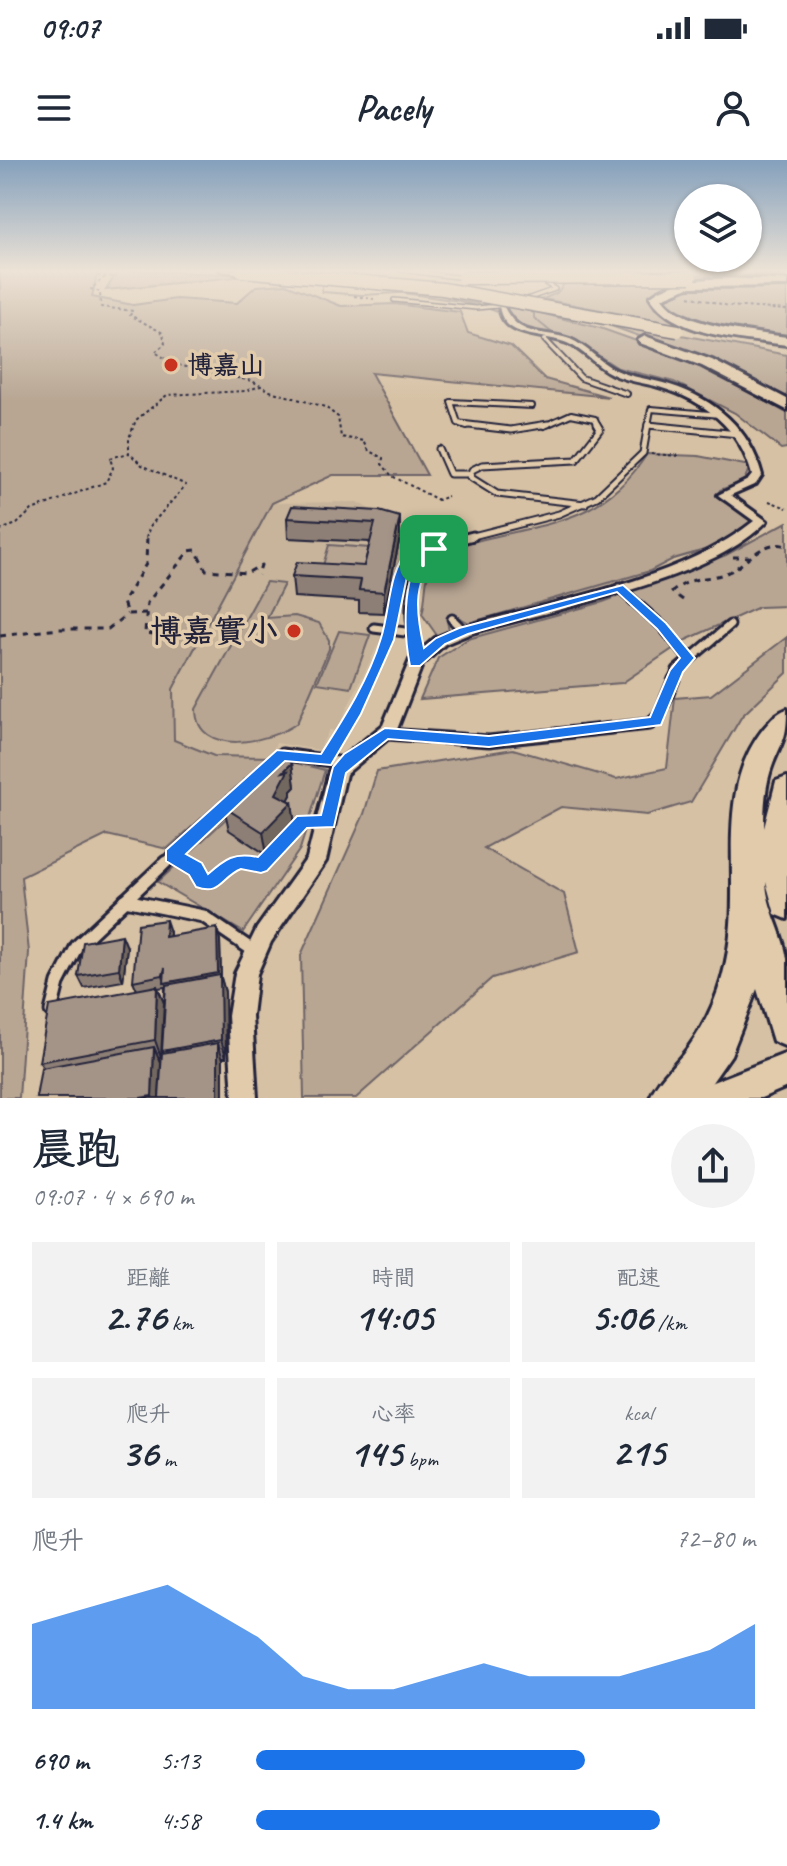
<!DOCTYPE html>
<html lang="zh-TW">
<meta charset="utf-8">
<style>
body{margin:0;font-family:Caveat,"LXGW WenKai TC",sans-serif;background:#f2f2f3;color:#1f2937;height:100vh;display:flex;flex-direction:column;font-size:30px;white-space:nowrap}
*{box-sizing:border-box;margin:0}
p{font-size:26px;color:#747a83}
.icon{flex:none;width:44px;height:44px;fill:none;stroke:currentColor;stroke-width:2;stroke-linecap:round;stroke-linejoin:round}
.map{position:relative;height:938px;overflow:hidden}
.sheet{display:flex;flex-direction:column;background:#fff;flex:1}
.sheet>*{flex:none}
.controls{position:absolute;left:674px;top:24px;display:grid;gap:16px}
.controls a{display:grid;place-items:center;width:88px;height:88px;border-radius:50%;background:#fff;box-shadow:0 2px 6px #0004;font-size:40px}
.pin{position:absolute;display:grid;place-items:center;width:68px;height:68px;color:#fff;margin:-34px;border-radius:16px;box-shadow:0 4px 12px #0006}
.round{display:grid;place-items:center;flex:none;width:84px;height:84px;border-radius:42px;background:#f2f2f3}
.summary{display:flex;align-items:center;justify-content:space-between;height:136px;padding:0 32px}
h1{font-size:44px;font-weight:600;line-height:60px}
.stats{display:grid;grid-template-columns:repeat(3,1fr);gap:12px;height:136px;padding:8px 32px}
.stats div{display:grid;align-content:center;border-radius:0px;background:#f2f2f3;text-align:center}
.stats b{font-size:40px;font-weight:600}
.stats small{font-size:22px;font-weight:400}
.stats p{font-size:22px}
.chart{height:224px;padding:16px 32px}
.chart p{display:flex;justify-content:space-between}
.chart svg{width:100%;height:144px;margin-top:8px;fill:#1a73e8;opacity:.7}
ul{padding:0 32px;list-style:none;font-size:26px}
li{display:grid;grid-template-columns:128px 96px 1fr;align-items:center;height:60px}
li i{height:20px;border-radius:10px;background:#1a73e8}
.status{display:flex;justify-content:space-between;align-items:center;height:56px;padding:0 40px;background:#fff;direction:ltr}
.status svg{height:22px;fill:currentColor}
header{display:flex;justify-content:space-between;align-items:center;height:104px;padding:0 32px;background:#fff;font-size:36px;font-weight:600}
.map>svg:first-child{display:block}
.built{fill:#c7b49b}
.green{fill:#b8a693;stroke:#6d6467;stroke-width:2}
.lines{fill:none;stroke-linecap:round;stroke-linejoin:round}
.stream{stroke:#635c61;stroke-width:2}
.service-far5-casing{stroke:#22223b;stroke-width:6}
.service-far4-casing{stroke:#22223b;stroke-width:8}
.service-far3-casing{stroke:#22223b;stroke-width:9}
.service-far2-casing{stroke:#22223b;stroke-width:13}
.service-far1-casing{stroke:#22223b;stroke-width:15}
.service-casing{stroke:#22223b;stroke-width:17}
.minor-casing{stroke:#22223b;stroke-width:6}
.secondary-casing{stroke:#22223b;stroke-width:6}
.trunk-casing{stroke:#22223b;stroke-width:6}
.motorway-casing{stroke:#22223b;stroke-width:6}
.path-far3{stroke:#22223b;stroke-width:2;stroke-dasharray:3 3;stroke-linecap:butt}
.path-far2{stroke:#22223b;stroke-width:3;stroke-dasharray:6 6;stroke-linecap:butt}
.path-far1{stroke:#22223b;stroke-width:4;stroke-dasharray:7 7;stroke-linecap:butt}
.path{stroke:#22223b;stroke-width:5;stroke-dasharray:9 9;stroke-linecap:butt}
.service-far5{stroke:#e1cbab;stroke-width:3}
.service-far4{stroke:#e1cbab;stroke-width:4}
.service-far3{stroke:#e1cbab;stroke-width:5}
.service-far2{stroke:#e1cbab;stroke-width:7}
.service-far1{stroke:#e1cbab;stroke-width:9}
.service{stroke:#e1cbab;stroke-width:11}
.minor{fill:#e1cbab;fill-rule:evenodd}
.secondary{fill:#e1cbab;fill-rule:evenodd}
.trunk{fill:#e1cbab;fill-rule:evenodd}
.motorway{fill:#e1cbab;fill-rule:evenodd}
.motorway-bridge-casing{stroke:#22223b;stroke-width:15;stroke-linecap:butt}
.motorway-bridge{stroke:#e1cbab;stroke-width:12}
.wall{fill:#8d7f74;stroke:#22223b;stroke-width:2;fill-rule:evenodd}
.shaded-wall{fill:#73685e;stroke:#22223b;stroke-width:2}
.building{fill:#a49487;stroke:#22223b;stroke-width:2}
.route{fill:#1a73e8;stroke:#fff;stroke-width:2;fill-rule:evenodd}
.poi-dot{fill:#c8321e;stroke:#e1cbab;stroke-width:3}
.labels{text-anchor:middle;stroke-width:7;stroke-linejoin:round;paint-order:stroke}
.far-poi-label{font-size:26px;font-weight:bold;fill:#22223b;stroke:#e1cbab;text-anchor:start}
.poi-label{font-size:32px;font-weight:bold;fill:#22223b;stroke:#e1cbab;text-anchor:end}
</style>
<div class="status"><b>09:07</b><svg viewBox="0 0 49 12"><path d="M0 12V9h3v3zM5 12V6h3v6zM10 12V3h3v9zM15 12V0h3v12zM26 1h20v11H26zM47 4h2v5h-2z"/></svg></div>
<header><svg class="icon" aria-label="menu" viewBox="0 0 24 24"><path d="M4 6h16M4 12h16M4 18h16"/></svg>Pacely<svg class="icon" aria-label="person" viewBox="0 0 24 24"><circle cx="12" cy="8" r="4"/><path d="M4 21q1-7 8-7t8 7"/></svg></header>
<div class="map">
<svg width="787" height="938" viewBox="0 0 787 938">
<rect width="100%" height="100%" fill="#d6c1a4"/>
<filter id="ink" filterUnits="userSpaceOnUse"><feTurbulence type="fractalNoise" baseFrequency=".0125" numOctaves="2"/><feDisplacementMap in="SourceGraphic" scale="16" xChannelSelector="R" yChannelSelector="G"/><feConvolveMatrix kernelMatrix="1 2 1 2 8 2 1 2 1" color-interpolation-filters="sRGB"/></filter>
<g filter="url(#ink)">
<path class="built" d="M357,342l21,12 35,35 -14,17 -15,67 -48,98 -7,-1 -10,20 -43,-7 -6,14 -56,-1 -40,-16 -1,-51 99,-186z"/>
<g class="green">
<path d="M0,110h98l-6,27 41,8 43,-6 61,4 19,-17 30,-2 55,22 53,-2 66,8 8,21 43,13 34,33 64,18 -238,-24 56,102h-94l-61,28 -99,186 1,51 40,16 56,1 -103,92 -60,-14 -86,42 8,75 -10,146h-19z"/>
<path d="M115,110l140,5 -149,15 11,-18z"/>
<path d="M575,110h212v5h-96l4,5 -30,6 -16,9 5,13 62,24 -173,-33 14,-6z"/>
<path d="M787,124v55c-27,-5 -113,-13 -121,-42l23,-11z"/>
<path d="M367,128l37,1 85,13 -3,2 30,3 84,21 90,32 97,53v35l-6,1 -46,-36 -61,-31 -56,-14 -45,-29 -36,-5 -34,-20 -29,-11z"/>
<path d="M586,157l201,38v45l-70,-36z"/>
<path d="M647,294l51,2 52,10 -6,15 -24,9 -3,5 5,6 30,14 1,6 -38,26 -42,12 -23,12 -181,52 -11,-6 -11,4 2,9 -11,7 -16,-23c5,-16 1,-40 13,-53 12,-14 32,-18 49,-22 71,-17 121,-20 163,-85z"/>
<path d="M787,362v84l-28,1 -73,33 -64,43 -202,16 18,-41 30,-19 135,-37 123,-47z"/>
<path d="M329,385l41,3 -8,36 -44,-2z"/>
<path d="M266,422l18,2 -17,34 28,-2 24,7 10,17v9l-32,74c-25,19 -101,36 -101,-14z"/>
<path d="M339,471l31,4 -19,53 -34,-5z"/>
<path d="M787,477v36l-45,43 -51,86 -44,13 -86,-8 -77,41 80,46 15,58 -87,26 -136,120h-52l-3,-143 63,-141 13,-43 136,-22 103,30 51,-11 8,-70 36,-3z"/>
<path d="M288,601l37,9 -25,79 -57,83 -85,-50z"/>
</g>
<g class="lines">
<g class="stream">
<path d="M311,110l11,10v12l40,3 55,-3"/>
<path d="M443,135l35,12"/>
<path d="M522,148l12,5v5l23,19"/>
</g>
<defs>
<g id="service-far5">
<path d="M400,110l65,8"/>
<path d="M394,140l82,8 33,-3"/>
<path d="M524,140l31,-11 -14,-8"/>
</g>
<g id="service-far4">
<path d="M545,180l36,38 46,16"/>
<path d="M648,265l10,1"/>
<path d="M467,266l-9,-3 -7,-21 81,4"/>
<path d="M544,266l27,-12 24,5 3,7"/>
<path d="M648,266l3,-17 70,6"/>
</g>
<g id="service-far3">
<path d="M461,264l50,6 37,-6"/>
<path d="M648,265l90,9"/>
<path d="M439,289l11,25h20"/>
<path d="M585,344l-88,-10 -27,-17 2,-7 10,-5 94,-5 24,-31 -3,-5"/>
<path d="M465,378l94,-24 38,-17 46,-44 5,-29"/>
</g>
<g id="service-far2">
<path d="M619,428l43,38 26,32"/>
<path d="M452,459l12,12"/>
<path d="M374,468l39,5"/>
<path d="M416,501c3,-16 -4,-29 -5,-44 -2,-50 16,-70 62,-81"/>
<path d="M673,521l4,-11 53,-45"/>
</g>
<g id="service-far1">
<path d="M387,574l102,7 161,-17 9,-8 15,-37"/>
<path d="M262,613l20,-19 62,9"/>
<path d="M164,704l65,-61"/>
</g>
<g id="service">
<path d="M125,740l78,16 51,35"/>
<path d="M51,851l7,-28 19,-37 89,-84"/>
</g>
<path id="minor" d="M499,145h4c16,34 37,24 67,34 17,7 29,23 46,31 17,8 36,9 54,15 45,14 80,44 92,90l-6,9 -25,11 36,26c-57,61 -217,88 -298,113l-24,10 -23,21 -26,67 -50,42 -20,87 -55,81 -14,32 -5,42 5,82h-24l-5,-82 7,-43 22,-45 50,-70 22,-87 3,-5 51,-41 27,-65 25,-22 24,-10c94,-28 217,-45 295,-107l-36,-26 30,-15 4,-5c-12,-46 -47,-75 -93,-88 -15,-4 -32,-6 -47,-13 -17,-8 -28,-24 -45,-31 -25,-10 -65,-3 -68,-38z"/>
<path id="secondary" d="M787,893v34l-26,11h-61l5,-13z"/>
<path id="trunk" d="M787,549c0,30 -4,30 -14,55 -8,20 -9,43 -9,64l12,-47 11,-4v142l-12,-5 -9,-32c1,27 17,49 21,77 0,28 0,60 0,88l-14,-6 -16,-52 -26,66 -30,43h-51c8,-21 27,-34 40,-53 26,-36 38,-77 41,-121 5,-66 -12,-140 33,-196 8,-9 12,-15 23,-19z"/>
<g id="motorway">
<path d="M220,110h26l1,1 -5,3z"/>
<path d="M787,120v6l-99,1 -26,11c19,29 92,34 125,39v8c-42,-6 -113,-8 -137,-48 29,-26 99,-17 137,-17z"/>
<path d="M645,176l67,24 75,39v11l-85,-44 -62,-23 -2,-3z"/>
</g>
</defs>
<use href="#service-far5" class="service-far5-casing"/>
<use href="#service-far4" class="service-far4-casing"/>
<use href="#service-far3" class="service-far3-casing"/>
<use href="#service-far2" class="service-far2-casing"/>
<use href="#service-far1" class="service-far1-casing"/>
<use href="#service" class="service-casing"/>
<use href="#minor" class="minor-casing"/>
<use href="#secondary" class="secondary-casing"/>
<use href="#trunk" class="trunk-casing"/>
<use href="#motorway" class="motorway-casing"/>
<g class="path-far3">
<path d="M100,110l-2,6 19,1"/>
<path d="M105,117l-14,12 9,3 1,15 32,4 -3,4 33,18 2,11 -10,8 21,13 76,16 18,10 55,16 13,10 3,20 23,4 5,10 14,7 -1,6 10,12 46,24 10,-4"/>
<path d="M354,136l20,3"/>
<path d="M689,136l40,10 58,4"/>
<path d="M651,294l29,2"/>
<path d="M769,341l18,7"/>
<path d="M0,370l17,-6 15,-14 74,-28 7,-14 -3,-10 19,-5"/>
<path d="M146,378l4,-12 36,-41 -44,-20 -13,-12v-15l7,-18 31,-25 78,-4 19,-6"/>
</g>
<g class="path-far2">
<path d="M733,397h16"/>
<path d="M683,440l-11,-8c23,-19 36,-10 59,-21 17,-9 34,-33 55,-25"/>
<path d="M146,453l-19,1 -4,-12 23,-38 1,-28"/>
<path d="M393,458c3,-23 4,-47 19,-66l7,-1"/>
<path d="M155,474l-10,-1 2,-30 42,-52 7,-1 10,20 41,3 14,-8 -3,10"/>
<path d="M0,476l59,-7h49l19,-15"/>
<path d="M369,521l18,-40"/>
</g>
<g class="path-far1">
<path d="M333,588l37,-69"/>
<path d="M183,702l3,2"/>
<path d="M235,704l11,-3 11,3"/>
<path d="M263,704l40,-43h6"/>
</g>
<g class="path">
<path d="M183,702l15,10 5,9 10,2 26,-21"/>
<path d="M252,702l9,4 4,-4"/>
</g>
<use href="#service-far5" class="service-far5"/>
<use href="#service-far4" class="service-far4"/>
<use href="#service-far3" class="service-far3"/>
<use href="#service-far2" class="service-far2"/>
<use href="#service-far1" class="service-far1"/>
<use href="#service" class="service"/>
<use href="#minor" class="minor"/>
<use href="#secondary" class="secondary"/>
<use href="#trunk" class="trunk"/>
<use href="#motorway" class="motorway"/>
<defs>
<g id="motorway-bridge">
<path d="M242,111l201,18 235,42"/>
<path d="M463,118l228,-1"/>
</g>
</defs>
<use href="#motorway-bridge" class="motorway-bridge-casing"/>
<use href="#motorway-bridge" class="motorway-bridge"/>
</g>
<g class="wall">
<path d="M400,357v20l-16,76 -25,-1v-11l-65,-4 -2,-21 72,-10 6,-24 -82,-4 -1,-20z"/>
<path d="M292,603l3,24 -4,4v4l-3,5 4,2 3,24 -28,29 -38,-25 -5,-23 45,-37z"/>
<path d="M170,772v4l50,4 1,38 4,14 1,65h-4l1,41h-187l7,-31 -4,-5 98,-72 -4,-9zM165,827l-2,66 -2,10 -2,-6h2l3,-54 -6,-15z"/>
<path d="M127,787l-4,34 -39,7 -6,-12z"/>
</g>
<g class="shaded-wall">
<path d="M400,357v20l-16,76v-21z"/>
<path d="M292,603l3,24 -4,4v4l-9,17 10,-10 3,24 -28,29 -4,-23 20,-60z"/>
<path d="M166,760l4,12 -1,17 -4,-12z"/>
<path d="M217,768l3,12 1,38 4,14 1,65 -5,-17 -52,-45 -6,-20 2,-7z"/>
<path d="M122,775l5,12 -4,34 -4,-12z"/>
<path d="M157,826l7,17 -3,54 -6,-17z"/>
<path d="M218,883l5,16v39h-5z"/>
<path d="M154,887l7,16 -2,35h-6l-1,-2z"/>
</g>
<g class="building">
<path d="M292,346l87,5 21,6 -16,75 -25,-2 2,-10 -69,-4 5,-14 67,4 11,-43 -88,-5z"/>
<path d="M286,597l6,6 -9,9 5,-1 -12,23 16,8 -29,30 -39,-25 42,-40 3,3z"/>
<path d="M166,760l-1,17 52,-9 1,45 -54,10 1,-15 -2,7 -30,6 5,-57z"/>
<path d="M122,775l-3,34 -41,7 5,-34z"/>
<path d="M220,815l1,65 -59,11 4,-66z"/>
<path d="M157,826l-2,54 -116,22 10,-56z"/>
<path d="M218,883v55h-59l3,-45z"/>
<path d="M154,887l-2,49 -12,2h-104l5,-30z"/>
</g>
</g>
<linearGradient id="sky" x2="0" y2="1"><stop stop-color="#84a0bc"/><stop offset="0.46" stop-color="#ede3d6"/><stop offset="1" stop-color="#ede3d6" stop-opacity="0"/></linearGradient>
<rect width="787" height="241" fill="url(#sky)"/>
<path class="route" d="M434,385l6,4c-27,32 -25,59 -16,99l12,-10 23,-10 164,-43 43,38 29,35 -12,14 -22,53 -172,22 -101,-8 -42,34 -12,54 -27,1 -40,43 -6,2 -20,-4c-20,8 -20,27 -45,18l-7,-12 -23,-14v-11l111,-100 44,4c23,-36 48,-75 60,-116 9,-28 7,-65 27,-88zM423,394c-22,23 -19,83 -13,112h10l25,-22 23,-10 149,-42 40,37 23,29 -10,12 -20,47 -161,19 -104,-8 -41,26 -11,13 -12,48 -24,1 -39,41c-24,-5 -33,2 -50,17l-6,-11 -16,-9 99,-93 46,4 30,-51 33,-74 16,-78z"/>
<g class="poi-dot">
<circle cx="171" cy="205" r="8"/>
<circle cx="294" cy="471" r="8"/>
</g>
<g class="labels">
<g class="far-poi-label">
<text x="187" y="214">博嘉山</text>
</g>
<g class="poi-label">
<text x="278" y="482">博嘉實小</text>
</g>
</g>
</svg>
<div class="controls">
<a><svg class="icon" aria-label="layers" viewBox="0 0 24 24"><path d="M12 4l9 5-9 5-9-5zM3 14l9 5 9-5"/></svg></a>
</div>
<div class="pin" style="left:434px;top:389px;background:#1e9e55"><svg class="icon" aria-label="arrive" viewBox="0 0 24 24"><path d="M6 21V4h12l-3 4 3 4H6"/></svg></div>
</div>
<section class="sheet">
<div class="summary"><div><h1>晨跑</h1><p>09:07 · 4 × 690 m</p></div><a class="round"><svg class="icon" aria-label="share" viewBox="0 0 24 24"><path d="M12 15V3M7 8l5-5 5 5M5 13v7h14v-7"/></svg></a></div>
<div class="stats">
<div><p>距離</p><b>2.76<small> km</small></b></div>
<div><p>時間</p><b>14:05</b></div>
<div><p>配速</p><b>5:06<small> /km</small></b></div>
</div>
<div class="stats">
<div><p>爬升</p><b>36<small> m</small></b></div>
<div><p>心率</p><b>145<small> bpm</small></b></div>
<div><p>kcal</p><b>215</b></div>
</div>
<div class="chart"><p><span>爬升</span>72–80 m</p>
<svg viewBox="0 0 160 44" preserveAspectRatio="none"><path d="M0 44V18L10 14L20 10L30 6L40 14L50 22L60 34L70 38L80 38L90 34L100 30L110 34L120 34L130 34L140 30L150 26L160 18V44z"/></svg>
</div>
<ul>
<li><b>690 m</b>5:13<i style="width:66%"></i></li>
<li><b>1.4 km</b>4:58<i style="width:81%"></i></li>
</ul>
</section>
